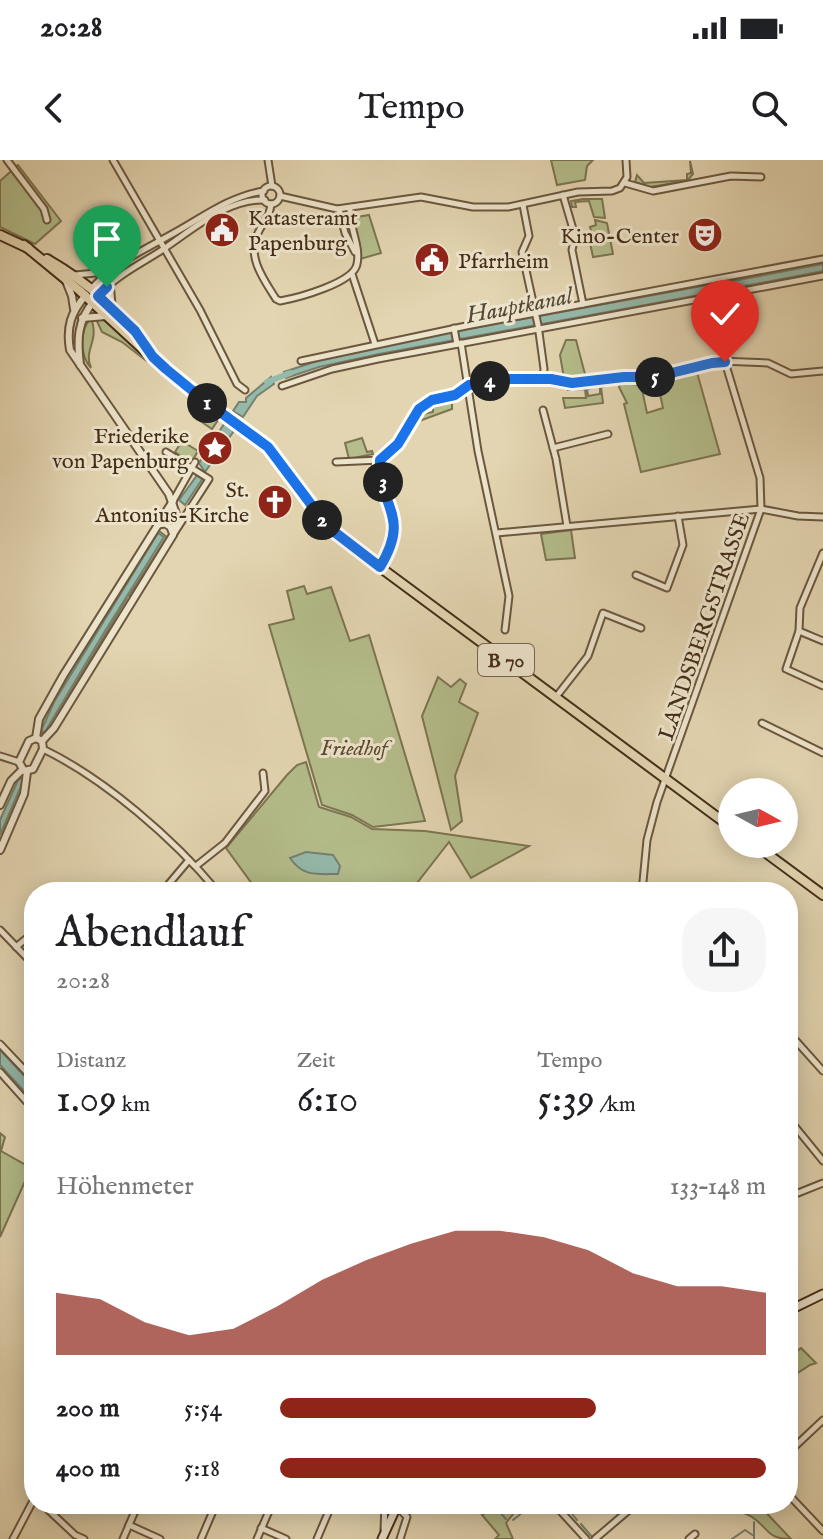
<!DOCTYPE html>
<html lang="de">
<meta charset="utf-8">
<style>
body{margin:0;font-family:"IM FELL English",serif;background:#f6f6f6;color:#202124;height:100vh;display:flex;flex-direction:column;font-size:30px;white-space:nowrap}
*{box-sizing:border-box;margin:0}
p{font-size:26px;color:#757577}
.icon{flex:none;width:44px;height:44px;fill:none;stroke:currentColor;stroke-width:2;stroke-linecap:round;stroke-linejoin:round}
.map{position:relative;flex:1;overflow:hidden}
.panel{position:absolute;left:24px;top:722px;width:774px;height:632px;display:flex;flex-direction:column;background:#fff;border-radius:32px;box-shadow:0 4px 20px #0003}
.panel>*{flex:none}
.needle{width:52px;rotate:98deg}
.fabs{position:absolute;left:718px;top:618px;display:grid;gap:16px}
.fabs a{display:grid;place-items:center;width:80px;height:80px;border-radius:50%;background:#fff;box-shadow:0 4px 20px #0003;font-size:40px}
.pin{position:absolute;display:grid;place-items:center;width:68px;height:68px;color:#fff;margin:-82px -34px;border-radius:50% 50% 50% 0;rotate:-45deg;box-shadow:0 0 8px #0007}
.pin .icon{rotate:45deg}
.km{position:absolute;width:40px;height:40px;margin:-20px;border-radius:50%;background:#222;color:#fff;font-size:22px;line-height:40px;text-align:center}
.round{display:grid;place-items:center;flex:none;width:84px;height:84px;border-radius:32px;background:#f6f6f6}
.summary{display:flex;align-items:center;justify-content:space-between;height:136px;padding:0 32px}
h1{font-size:44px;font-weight:600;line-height:60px}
.figures{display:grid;grid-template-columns:repeat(3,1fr);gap:12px;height:136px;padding:8px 32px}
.figures div{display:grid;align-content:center}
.figures b{font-size:40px;font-weight:600}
.figures small{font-size:22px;font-weight:400}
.figures p{font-size:22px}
.chart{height:224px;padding:16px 32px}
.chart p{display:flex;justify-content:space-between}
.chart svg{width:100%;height:144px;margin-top:8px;fill:#8f2418;opacity:.7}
ul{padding:0 32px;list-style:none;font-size:26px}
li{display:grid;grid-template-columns:128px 96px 1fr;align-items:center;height:60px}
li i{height:20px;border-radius:10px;background:#8f2418}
.status{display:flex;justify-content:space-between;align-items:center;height:56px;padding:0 40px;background:#fff;direction:ltr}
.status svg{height:22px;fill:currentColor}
header{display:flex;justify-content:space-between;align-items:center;height:104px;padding:0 32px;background:#fff;font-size:36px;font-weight:600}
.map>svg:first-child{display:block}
.green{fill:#b4bd8b;stroke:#7c7552;stroke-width:2}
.water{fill:#95b9aa;stroke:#758170;stroke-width:2}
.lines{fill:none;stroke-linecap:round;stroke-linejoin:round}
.stream{stroke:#758170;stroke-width:2}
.canal{stroke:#95b9aa;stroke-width:6}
.minor-casing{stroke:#6c573e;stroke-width:9}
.tertiary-casing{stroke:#6c573e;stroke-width:10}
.secondary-casing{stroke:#442d18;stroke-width:11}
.primary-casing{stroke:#442d18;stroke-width:12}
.minor{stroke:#ede4cc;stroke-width:5}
.tertiary{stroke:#ede4cc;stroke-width:6}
.secondary{stroke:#ede4cc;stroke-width:7}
.primary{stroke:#e3d5b1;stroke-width:8}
.route-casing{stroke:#fff;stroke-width:16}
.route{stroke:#1a73e8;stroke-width:10}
.labels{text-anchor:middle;stroke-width:6;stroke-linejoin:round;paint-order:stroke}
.shield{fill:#ede4cc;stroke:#77644e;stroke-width:2}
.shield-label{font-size:20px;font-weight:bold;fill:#442d18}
.poi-label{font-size:22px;fill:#442d18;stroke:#ede4cc;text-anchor:end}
.street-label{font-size:22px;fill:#442d18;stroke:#ede4cc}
.park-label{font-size:22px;font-style:italic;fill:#5a4a2f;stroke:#ede4cc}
.water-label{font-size:24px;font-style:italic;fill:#544935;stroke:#ede4cc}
</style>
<div class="status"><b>20:28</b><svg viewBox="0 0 49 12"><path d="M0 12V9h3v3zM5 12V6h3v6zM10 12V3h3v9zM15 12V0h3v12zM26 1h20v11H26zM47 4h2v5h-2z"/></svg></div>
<header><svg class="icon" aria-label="back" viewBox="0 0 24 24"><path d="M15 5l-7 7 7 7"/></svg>Tempo<svg class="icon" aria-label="search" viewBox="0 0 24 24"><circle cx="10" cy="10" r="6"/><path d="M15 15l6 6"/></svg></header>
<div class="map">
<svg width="823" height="1379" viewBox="0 0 823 1379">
<rect width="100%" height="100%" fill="#e3d5b1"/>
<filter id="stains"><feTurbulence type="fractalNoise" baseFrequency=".0025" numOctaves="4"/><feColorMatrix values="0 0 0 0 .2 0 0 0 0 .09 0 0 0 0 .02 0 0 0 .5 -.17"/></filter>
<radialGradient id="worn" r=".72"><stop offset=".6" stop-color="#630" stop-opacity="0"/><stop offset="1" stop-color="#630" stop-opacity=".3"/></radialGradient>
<g class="green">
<path d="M551,0h42l-6,6 -2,14 -28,5z"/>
<path d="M690,1l3,13 -6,7 -37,6 -15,-5 2,-7 7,8 43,-3v-6l4,-1z"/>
<path d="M18,5l43,56 -26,23 -35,-17v-46z"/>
<path d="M583,39h19l3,19 -11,-1 -5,-16 -14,1 1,5h-4l-1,-6z"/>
<path d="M369,55l12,38 -21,6 -9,-41z"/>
<path d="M595,60l12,3 6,31 -20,3 -3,-14 4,-1 -4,-15 6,-2z"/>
<path d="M95,157l9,2 97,84 -79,-61 -20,-10z"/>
<path d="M91,158c9,24 -8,31 0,50 -11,-12 -12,-38 0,-50z"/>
<path d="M566,180h10l10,38h-22l-4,-23z"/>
<path d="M696,209l24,85 -79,18 -17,-68 3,-1 -8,-16 2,-4 20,2 6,28 16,-5 -6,-28 13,-4 2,4 18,-5 -1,-5z"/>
<path d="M603,221l2,5 -4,1 2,16 -38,5 -2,-10h23l-1,-9 -17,1 1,-5 2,4h9v-4l3,3 6,-1v-3l2,4 -4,1 1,7 12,-2v-7h-5v-3l8,1z"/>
<path d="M452,238v11l-38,14 4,-8 15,-3v-5l9,-3 2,-5z"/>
<path d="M204,246l16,11 -8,12 -16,-11z"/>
<path d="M362,278l5,14 5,-1 1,3 -24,5 -4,-16z"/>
<path d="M182,281l16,10 -7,12 -16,-11z"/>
<path d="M571,370l4,28 -29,2 -5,-26z"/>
<path d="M159,371l8,6 -38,59 -9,-6z"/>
<path d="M304,426l3,8 24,-7 19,54 19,-6 56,186 -52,6 -21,-12 -30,-10 -53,-180 25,-6 -7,-28z"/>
<path d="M119,433l8,5 -70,117 1,4 -12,15 -8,-4 3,-11z"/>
<path d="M438,517l13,10 9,-8 6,5 -7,18 19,11 -23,63 7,45 -11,9 -29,-114z"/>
<path d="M306,602l13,45 32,10 21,12 53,2 104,15 -58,32 -22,-36 -39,50h-152l-32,-44 61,-73 10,-10z"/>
<path d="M0,973l5,4 -4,14 30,17 -31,69z"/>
<path d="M801,1188l15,15 -6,2 -17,11 -5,-6v-12z"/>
<path d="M489,1344h37l-12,9 -8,10 7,16h-18l4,-4 -17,-20 9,-6z"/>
<path d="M721,1344h37l33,35c-25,0 -22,-11 -39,-22 -11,-7 -21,-5 -31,-13z"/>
</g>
<g class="water">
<path d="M823,104v7l-110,21 -1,-7z"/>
<path d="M708,125l2,8 -331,61 -60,13 -33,11 -2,-6 39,-13 69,-16z"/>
<path d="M271,217l3,7 -17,12 -14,21 -10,-6 6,-9h7v-4z"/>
<path d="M226,261l10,7 -31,44 -6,-9z"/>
<path d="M198,314l5,4 -18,27 -6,-5z"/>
<path d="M158,373l6,4 -59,94 -60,101 -4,-1 13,-29z"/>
<path d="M19,618l3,1v5l-22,51v-15z"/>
<path d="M306,692l27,3 7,11 -2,8c-22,0 -35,3 -48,-16z"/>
<path d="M0,890l34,36v16l-34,-37z"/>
</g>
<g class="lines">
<g class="stream">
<path d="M492,1344l14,15"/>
<path d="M563,1344l2,3"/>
<path d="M731,1344l13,2 6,7"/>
<path d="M569,1350l8,10"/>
<path d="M513,1360l20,-16"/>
<path d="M754,1362v17"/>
<path d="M581,1364l11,13"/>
<path d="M732,1379l13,-9 9,6"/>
</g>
<path class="canal" d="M267,222l23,-9"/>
<defs>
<g id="minor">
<path d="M7,0l37,49 3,11"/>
<path d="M113,0l87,150 37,74 8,6"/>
<path d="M268,0l4,26"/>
<path d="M625,23l28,8 78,-15 30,1"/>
<circle cx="271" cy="35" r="9"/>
<path d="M563,35l12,41 -3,14 11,54"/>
<path d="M280,36l57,13 84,-12 52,10h35l70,-15 34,-1 8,-3 7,-11 -1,-17"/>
<path d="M271,44c-1,13 -8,18 -13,29 -12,23 6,47 18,66l4,2c17,-3 74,-18 77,-37 4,-18 -8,-37 -7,-55"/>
<path d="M523,45l6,31 -7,16 16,73 6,44 -1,10"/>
<path d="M339,49l6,24 10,19"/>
<path d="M352,114l23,70"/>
<path d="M75,115l31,-3"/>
<path d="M110,123l2,21"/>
<path d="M91,129c23,-26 53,-39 83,-56 29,-16 56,-37 90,-42"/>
<path d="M98,136c18,-20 39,-30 61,-44 31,-20 67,-54 106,-52"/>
<path d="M454,168l3,16"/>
<path d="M461,183l17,108 31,145 -4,34"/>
<path d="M301,201l165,-35 357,-67"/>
<path d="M282,226l50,-17 46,-10 445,-83"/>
<path d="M543,250l13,49 11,67"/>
<path d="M553,288l55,-14"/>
<path d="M336,302l44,-2"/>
<path d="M173,341l22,-39"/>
<path d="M158,365l7,-1 5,3 3,8 36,-56 -43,-27"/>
<path d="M497,373l264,-24 37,7 25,1"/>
<path d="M823,393l-23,55 -1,23 -13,38 37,17"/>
<path d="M380,407c32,-52 -3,-59 0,-107l18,-16 21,-35 13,-9 23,-5 14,-10 33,-6h49l21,4 52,-6h31l65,-16 48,2 23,11 32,-3"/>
<path d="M636,415l31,13 16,-43 -5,-29"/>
<path d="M799,471l24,10"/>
<path d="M556,537l32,-41 15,-43 38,15"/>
<path d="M762,563l61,30"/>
<path d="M43,589c62,30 131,90 175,143"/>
<path d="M0,596l19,6"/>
<path d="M196,706l29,-23 40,-52 -2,-18"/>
<path d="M162,732l27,-32"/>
<path d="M642,732l5,-52 10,-38 104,-293 -1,-31 -35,-116 -12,-65"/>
<path d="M0,770l34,35"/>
<path d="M16,787l11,-9 7,7"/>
<path d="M788,872l35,39"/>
<path d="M0,884l34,36"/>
<path d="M0,912l34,38"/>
<path d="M788,958l35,43"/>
<path d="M788,1037l35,-14"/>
<path d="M788,1293l35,-33"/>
<path d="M788,1334l35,37"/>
<path d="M42,1344l33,31 9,4"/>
<path d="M554,1344l32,35"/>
<path d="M396,1345l11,12 -7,22"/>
<path d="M129,1365l31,14"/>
<path d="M261,1368l25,11"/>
<path d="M384,1370l1,-26"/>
<path d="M13,1379l21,-40"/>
<path d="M123,1379l15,-35"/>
<path d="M201,1379l15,-35"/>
<path d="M257,1379l15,-35"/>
<path d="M317,1379l14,-33"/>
<path d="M595,1379l41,-35"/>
<path d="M689,1379l6,-5"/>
</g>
<g id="tertiary">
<path d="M66,121l6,15 2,13"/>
<path d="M82,158l24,-2"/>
<path d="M80,205c-3,-25 -3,-44 14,-64"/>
<path d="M36,578l3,-19 24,-43 110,-175"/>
<path d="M36,578l6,3 1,8 -10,20 -9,2 -5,-9 10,-21z"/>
<path d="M42,581l12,-13 119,-193 3,-21 -7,-20 -99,-144c-4,-23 1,-38 16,-55"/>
<path d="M0,645l11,-24 11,-11"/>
<path d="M0,690l24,-56 3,-22"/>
</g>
<g id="secondary">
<path d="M788,1151l35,-17"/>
<path d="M382,1379l16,-35"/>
</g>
<g id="primary">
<path d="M0,75l28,13"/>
<path d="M24,85l56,46 66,61 59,49 63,46 46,63 14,17 22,18 382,283"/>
<path d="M47,99c38,22 74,52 99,88"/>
<path d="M754,684l69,51"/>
</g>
</defs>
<use href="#minor" class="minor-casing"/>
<use href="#tertiary" class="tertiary-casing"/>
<use href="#secondary" class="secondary-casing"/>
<use href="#primary" class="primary-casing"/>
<use href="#minor" class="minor"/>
<use href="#tertiary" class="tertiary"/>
<use href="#secondary" class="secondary"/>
<use href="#primary" class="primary"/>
</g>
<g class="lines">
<defs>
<path id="route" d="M107,127l-9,9 37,35 18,26 13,12 39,32 63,46 60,80 52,40c32,-53 -2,-59 0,-107l18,-16 21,-35 13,-9 23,-5 14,-10 33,-6h49l21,4 52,-6h31l57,-14 13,-1"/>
</defs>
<use href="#route" class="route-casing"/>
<use href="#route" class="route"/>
</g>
<defs>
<symbol id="civic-disc" viewBox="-11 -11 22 22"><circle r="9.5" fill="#8f2418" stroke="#ede4cc"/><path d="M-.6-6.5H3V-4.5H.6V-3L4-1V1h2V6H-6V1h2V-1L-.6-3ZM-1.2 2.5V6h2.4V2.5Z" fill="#fff"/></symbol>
<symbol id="theatre-disc" viewBox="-11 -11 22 22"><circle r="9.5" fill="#8f2418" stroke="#ede4cc"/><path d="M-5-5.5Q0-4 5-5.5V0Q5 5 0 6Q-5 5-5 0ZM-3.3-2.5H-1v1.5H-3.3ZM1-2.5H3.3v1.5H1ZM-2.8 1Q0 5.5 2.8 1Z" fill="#fff"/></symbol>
<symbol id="sight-disc" viewBox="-11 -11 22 22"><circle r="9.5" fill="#8f2418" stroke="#ede4cc"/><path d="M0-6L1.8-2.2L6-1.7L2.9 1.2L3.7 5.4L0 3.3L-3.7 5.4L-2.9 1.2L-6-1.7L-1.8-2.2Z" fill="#fff"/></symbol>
<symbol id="church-disc" viewBox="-11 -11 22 22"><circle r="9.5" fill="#8f2418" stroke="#ede4cc"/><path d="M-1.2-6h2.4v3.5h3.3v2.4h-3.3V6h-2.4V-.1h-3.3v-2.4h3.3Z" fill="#fff"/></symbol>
</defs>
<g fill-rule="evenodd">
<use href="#civic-disc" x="202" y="50" width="40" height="40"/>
<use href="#theatre-disc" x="685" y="55" width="40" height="40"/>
<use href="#civic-disc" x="412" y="80" width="40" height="40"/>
<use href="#sight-disc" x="195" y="268" width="40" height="40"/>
<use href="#church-disc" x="255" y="322" width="40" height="40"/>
</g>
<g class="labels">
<rect class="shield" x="478" y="484" width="56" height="32" rx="6"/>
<g class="shield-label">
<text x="506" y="507">B 70</text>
</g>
<g class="poi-label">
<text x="248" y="65" text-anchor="start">Katasteramt<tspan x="248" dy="25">Papenburg</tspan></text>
<text x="679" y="83">Kino-Center</text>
<text x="458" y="108" text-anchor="start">Pfarrheim</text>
<text x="189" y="283">Friederike<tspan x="189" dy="25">von Papenburg</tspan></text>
<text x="249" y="337">St.<tspan x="249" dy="25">Antonius-Kirche</tspan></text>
</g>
<g class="street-label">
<text transform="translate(703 466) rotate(-71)" y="8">LANDSBERGSTRASSE</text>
</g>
<g class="park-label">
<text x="354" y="595">Friedhof</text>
</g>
<g class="water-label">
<text transform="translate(519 145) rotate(-11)" y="8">Hauptkanal</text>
</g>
</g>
<rect width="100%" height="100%" filter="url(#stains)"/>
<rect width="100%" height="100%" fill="url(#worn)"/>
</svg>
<div class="fabs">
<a><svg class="needle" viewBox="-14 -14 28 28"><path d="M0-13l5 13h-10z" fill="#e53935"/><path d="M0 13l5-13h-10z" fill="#757577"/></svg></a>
</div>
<div class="pin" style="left:107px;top:127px;background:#1e9e55"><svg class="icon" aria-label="arrive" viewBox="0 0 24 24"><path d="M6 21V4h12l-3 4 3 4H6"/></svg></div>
<div class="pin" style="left:725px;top:202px;background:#d93025"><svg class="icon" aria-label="check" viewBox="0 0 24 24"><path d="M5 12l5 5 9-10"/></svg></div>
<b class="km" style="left:207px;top:243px">1</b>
<b class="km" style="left:322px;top:360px">2</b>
<b class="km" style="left:383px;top:322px">3</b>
<b class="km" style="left:490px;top:221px">4</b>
<b class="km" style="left:655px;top:217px">5</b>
<section class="panel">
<div class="summary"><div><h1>Abendlauf</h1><p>20:28</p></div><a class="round"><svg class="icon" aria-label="share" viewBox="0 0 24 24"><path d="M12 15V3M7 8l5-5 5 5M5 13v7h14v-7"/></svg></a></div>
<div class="figures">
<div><p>Distanz</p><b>1.09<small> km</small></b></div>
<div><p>Zeit</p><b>6:10</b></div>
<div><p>Tempo</p><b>5:39<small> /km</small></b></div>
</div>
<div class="chart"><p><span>Höhenmeter</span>133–148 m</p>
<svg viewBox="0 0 160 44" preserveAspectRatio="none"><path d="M0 44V25L10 27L20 34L30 38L40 36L50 29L60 21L70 15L80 10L90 6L100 6L110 8L120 12L130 19L140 23L150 23L160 25V44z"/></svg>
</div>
<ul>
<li><b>200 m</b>5:54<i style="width:65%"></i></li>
<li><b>400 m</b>5:18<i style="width:100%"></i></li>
</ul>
</section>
</div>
